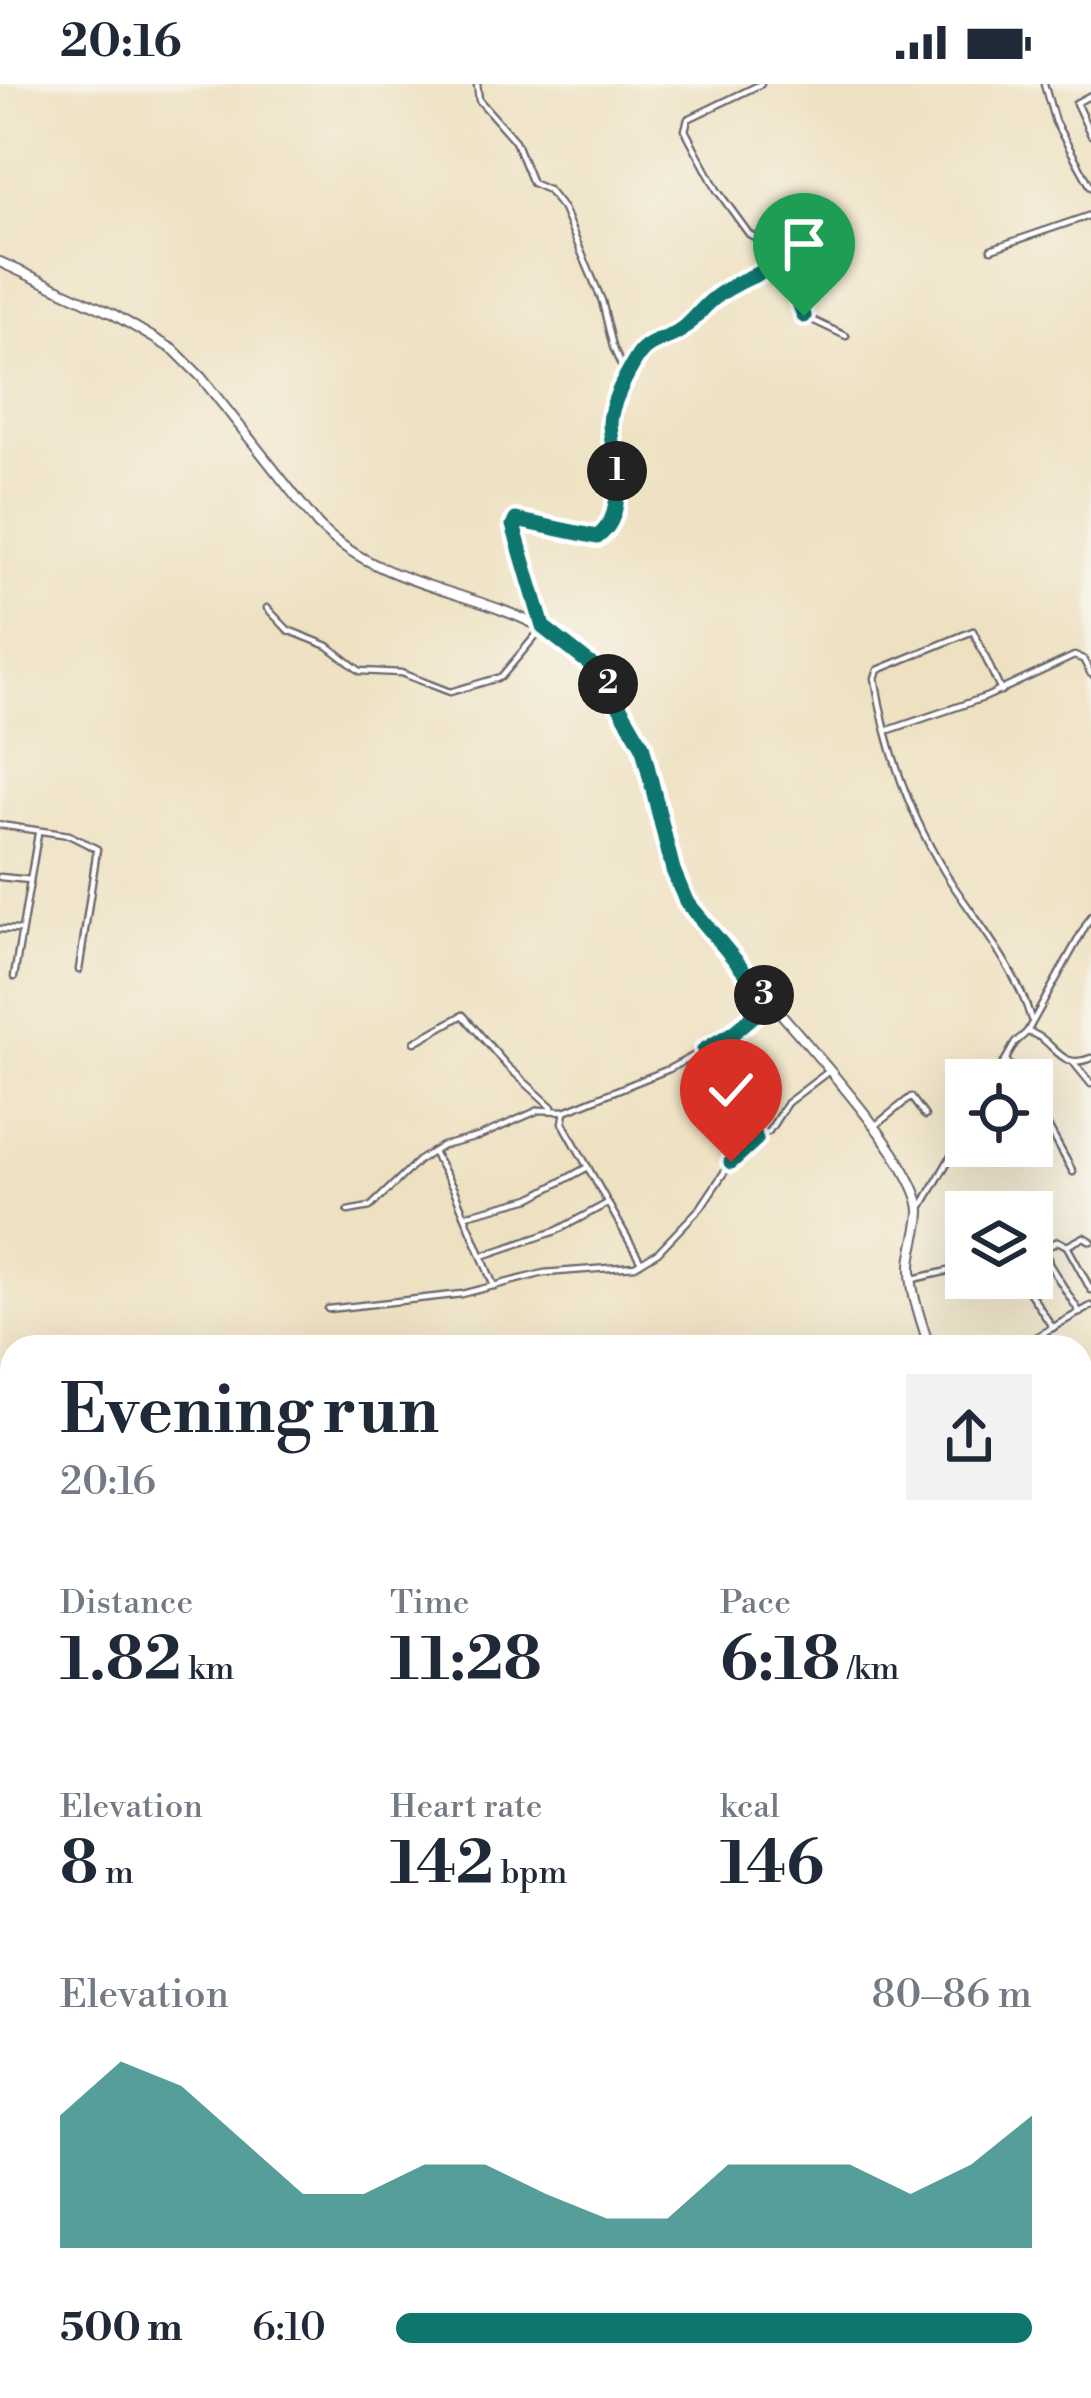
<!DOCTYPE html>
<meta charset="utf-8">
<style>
body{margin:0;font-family:"Libre Bodoni",serif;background:#f2f2f3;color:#1f2937;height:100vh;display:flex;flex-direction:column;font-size:45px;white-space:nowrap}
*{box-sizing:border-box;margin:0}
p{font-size:39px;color:#747a83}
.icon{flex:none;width:66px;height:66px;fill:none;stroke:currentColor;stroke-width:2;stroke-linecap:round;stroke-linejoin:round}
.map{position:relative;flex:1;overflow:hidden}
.side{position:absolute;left:0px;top:1251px;width:1092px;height:1065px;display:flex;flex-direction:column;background:#fff;border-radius:36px 36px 0 0;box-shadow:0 12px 48px #0002}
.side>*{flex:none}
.buttons{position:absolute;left:945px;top:975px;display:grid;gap:24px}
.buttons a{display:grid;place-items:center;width:108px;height:108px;border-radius:0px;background:#fff;box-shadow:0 12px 48px #0002;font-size:60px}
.pin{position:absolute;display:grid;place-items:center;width:102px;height:102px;color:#fff;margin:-123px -51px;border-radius:50% 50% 50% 0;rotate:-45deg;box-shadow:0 0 12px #0007}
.pin .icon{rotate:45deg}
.km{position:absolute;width:60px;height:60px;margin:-30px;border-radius:50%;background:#222;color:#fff;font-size:33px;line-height:60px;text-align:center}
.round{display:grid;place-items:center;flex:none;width:126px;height:126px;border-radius:0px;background:#f2f2f3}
.head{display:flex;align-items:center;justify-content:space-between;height:204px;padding:0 60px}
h1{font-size:66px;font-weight:800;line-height:90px}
.stats{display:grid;grid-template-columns:repeat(3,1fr);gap:18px;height:204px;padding:12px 60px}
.stats div{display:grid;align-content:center}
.stats b{font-size:60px;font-weight:800}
.stats small{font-size:33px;font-weight:400}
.stats p{font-size:33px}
.chart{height:336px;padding:24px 60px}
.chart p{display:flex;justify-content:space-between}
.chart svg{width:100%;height:216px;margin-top:12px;fill:#0f766e;opacity:.7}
ul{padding:0 60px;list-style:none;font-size:39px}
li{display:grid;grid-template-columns:192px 144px 1fr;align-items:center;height:90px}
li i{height:30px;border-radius:15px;background:#0f766e}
.status{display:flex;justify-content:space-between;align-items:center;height:84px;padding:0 60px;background:#fff;direction:ltr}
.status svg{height:33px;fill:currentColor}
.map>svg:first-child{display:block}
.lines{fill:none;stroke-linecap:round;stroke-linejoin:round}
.street-casing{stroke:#69656a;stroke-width:9}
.secondary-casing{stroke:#69656a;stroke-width:12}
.primary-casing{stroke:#69656a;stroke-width:14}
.street{stroke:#fff;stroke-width:4.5}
.secondary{stroke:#fff;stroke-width:8}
.primary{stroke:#fff;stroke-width:9}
.route-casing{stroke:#fff;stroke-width:24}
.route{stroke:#0f766e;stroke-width:15}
</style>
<div class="status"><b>20:16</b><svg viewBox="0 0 49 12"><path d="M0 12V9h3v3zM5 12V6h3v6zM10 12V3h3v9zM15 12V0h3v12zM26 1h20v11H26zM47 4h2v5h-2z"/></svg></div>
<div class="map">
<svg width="1091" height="2314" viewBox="0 0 1091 2314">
<rect width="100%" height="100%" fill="#f7f3e8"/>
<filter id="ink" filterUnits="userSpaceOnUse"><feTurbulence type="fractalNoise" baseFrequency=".00833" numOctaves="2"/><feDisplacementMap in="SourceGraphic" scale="24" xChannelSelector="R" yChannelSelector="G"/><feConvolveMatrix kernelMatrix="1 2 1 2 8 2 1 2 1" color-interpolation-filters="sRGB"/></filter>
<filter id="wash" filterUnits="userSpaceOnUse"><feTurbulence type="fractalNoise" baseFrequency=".004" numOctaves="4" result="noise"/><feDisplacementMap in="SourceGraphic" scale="48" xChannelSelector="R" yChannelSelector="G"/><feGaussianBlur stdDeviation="2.7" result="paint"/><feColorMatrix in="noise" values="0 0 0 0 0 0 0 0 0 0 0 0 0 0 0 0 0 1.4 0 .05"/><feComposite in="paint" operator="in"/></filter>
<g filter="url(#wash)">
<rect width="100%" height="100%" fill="#eee1c1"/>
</g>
<g filter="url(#ink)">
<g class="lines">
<defs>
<g id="street">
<path d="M477,0l2,16 36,41 17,42 16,7 15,19 39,92 11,46 14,32 17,-29 39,-20 34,-34 67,-34"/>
<path d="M761,0l-73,35 -3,11 32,60 32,44 22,12 15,19 18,51 42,20"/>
<path d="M1044,0l11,38 36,65"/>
<path d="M1091,11l-15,8 15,32"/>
<path d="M991,165l100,-34"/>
<path d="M267,524l21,22 40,16 32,25 41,2 49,19 51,-15 42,-50 -30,-97 1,-8c27,-8 70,22 91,9l8,-20 5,-46 -7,-45 16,-41"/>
<path d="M1001,607l-28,-60 -95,39 -3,8c11,69 35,138 72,198 29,45 69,91 84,143"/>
<path d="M889,646l97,-33 88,-41 9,3 8,15"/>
<path d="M0,741l69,10 28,14 -18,121"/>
<path d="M0,793l30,3"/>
<path d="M0,845l18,1"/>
<path d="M14,893l24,-143"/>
<path d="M1027,948l64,-116"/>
<path d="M415,958l48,-27 44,51 45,41"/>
<path d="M704,967l52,88"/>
<path d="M1006,976l16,20"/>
<path d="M1074,979l17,21"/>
<path d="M994,996l21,-37 12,-11c28,5 30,40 64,26"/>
<path d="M1032,1013l41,75"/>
<path d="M565,1027l-2,12 78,139"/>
<path d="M876,1041l35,-28 14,19"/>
<path d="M433,1068l21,38 40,96"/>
<path d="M921,1124l45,-78"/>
<path d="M348,1127l22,-4 48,-46 24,-15 36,-9 61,-27 26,1 104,-42 52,-28 50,-39"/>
<path d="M466,1131l65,-17 57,-31"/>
<path d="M1067,1162l17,-9 7,4"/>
<path d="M482,1172l74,-25 52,-28"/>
<path d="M1032,1190l17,-10"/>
<path d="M1020,1194l33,50"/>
<path d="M913,1195l53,-12"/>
<path d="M328,1225l134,-15 82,-21 91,-7 23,-14 43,-45 30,-45 17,-18 21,-13 18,-28 42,-32"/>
<path d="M1080,1229l-31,-49 -3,-16 12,-7 9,5 24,44"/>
<path d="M689,1257l56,6"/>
<path d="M1018,1263l73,-41"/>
<path d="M1080,1358l11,12"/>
<path d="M0,1419l12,-6"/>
<path d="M1080,1678l11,5"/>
<path d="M0,1848l12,-9"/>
<path d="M0,2020l12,5"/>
<path d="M1080,2143l11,1"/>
<path d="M12,2236v18"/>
<path d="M480,2304l10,10"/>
<path d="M492,2304l8,10"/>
<path d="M697,2304l3,10"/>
<path d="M938,2304l2,10"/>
<path d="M69,2314l51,-9"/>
<path d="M297,2314l11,-10"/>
<path d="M855,2314l4,-10"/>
<path d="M976,2314l2,-10"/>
</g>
<g id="secondary">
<path d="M0,178l113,52 61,36 27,27 117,148c86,85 226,58 297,169 42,64 38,140 71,207 42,62 232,249 234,310 0,17 -8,37 -9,55 -1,28 11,55 18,81"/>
<path d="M1080,1499l11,15"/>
</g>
<g id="primary">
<path d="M0,2093l12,4"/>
<path d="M882,2304l21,10"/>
</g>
</defs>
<use href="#street" class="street-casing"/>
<use href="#secondary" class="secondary-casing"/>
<use href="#primary" class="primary-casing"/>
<use href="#street" class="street"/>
<use href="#secondary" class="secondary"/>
<use href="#primary" class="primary"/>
</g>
</g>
<g class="lines" filter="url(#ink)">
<defs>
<path id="route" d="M731,1078l25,-23 -52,-89 29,-17 37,-31 -84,-101 -13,-31 -31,-125 -43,-74 -56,-44 -30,-102 3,-5 81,17c34,-24 15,-81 13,-113 0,-20 18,-52 28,-68 9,-14 26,-16 39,-23 14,-8 22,-22 34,-32 19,-17 50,-28 73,-39l20,54"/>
</defs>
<use href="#route" class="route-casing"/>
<use href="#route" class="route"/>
</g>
</svg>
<div class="buttons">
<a><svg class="icon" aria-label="locate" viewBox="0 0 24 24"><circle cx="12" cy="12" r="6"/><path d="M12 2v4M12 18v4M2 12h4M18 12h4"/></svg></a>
<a><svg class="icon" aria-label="layers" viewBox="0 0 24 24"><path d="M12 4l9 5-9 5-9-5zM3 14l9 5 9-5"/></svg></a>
</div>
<div class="pin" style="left:804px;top:232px;background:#1e9e55"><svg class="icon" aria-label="arrive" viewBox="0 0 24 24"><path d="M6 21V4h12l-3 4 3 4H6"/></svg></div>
<div class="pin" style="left:731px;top:1078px;background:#d93025"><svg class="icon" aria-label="check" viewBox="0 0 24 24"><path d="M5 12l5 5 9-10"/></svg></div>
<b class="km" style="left:617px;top:387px">1</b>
<b class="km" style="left:608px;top:600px">2</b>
<b class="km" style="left:764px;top:911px">3</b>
<section class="side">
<div class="head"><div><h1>Evening run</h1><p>20:16</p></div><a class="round"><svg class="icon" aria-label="share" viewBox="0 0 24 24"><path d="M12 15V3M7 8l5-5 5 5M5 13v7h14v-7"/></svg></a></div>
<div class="stats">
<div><p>Distance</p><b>1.82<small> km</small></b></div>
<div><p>Time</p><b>11:28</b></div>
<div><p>Pace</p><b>6:18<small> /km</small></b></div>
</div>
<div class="stats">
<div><p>Elevation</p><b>8<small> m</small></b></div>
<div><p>Heart rate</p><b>142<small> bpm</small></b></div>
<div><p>kcal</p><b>146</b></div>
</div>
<div class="chart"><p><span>Elevation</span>80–86 m</p>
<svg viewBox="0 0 160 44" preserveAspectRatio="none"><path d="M0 44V17L10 6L20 11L30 22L40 33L50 33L60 27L70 27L80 33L90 38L100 38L110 27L120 27L130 27L140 33L150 27L160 17V44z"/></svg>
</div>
<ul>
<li><b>500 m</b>6:10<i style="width:100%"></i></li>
</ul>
</section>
</div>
